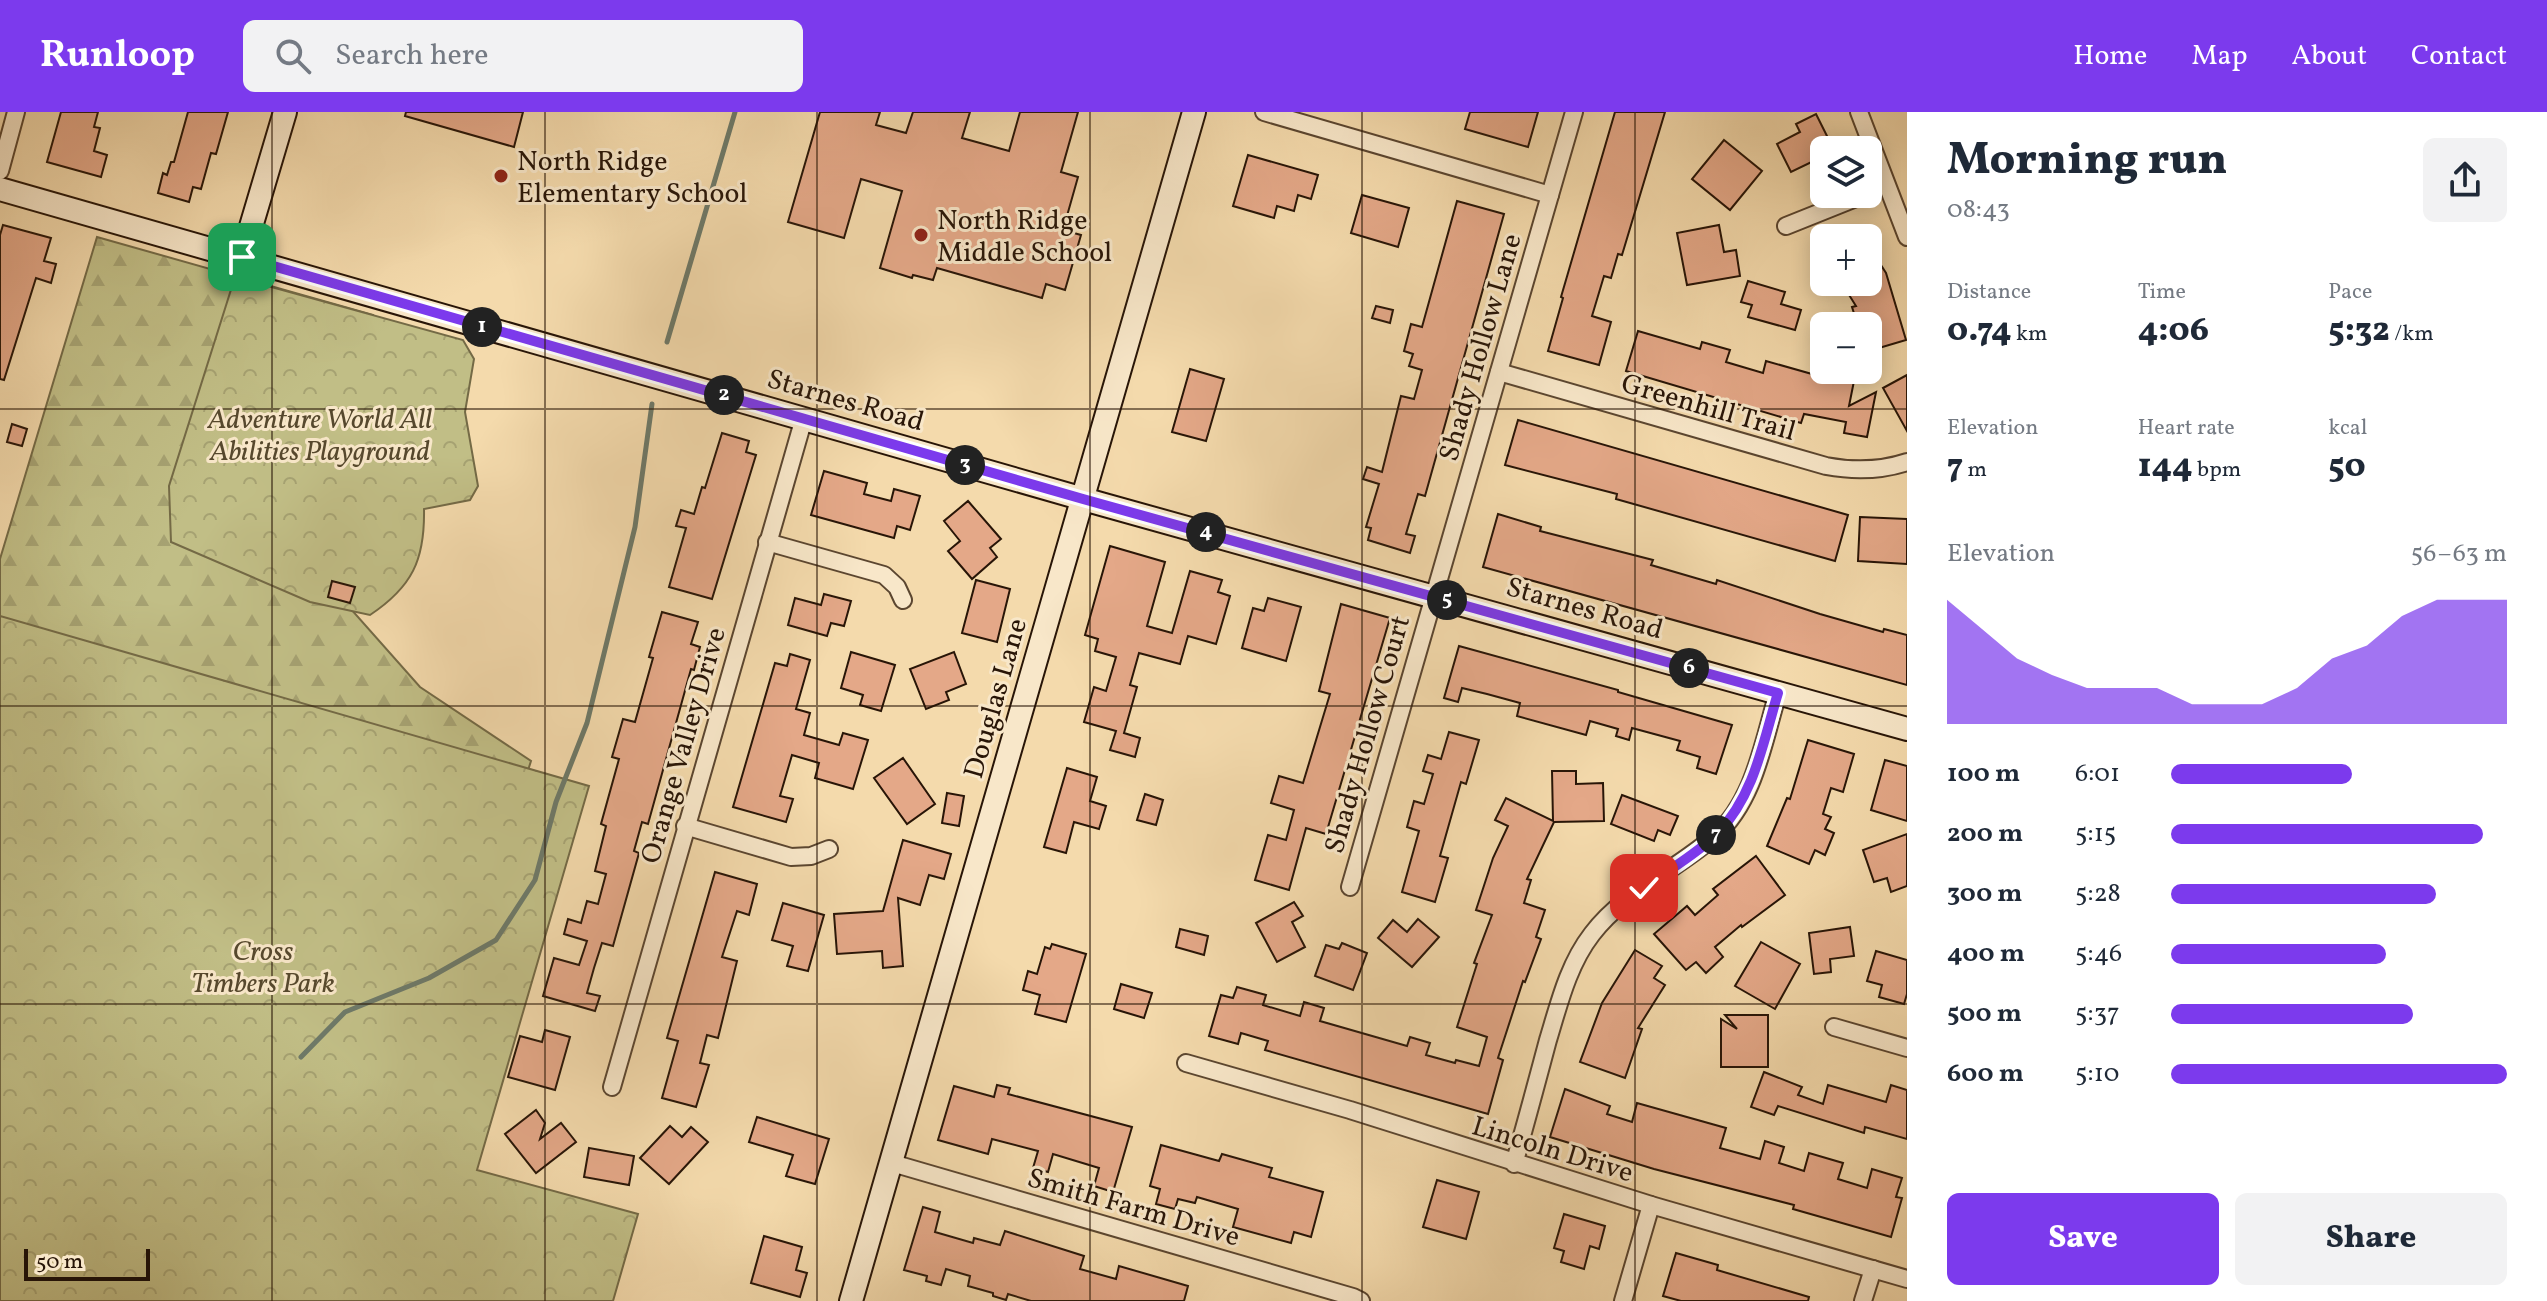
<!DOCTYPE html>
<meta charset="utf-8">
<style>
body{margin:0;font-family:Vollkorn,serif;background:#f2f2f3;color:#1f2937;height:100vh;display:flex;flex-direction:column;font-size:30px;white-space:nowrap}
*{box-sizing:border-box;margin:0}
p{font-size:26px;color:#747a83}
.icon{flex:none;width:44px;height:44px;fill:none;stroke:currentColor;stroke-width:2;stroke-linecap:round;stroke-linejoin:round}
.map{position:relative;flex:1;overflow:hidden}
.sheet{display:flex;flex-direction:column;background:#fff;width:640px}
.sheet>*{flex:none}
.tools{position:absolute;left:1810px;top:24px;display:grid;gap:16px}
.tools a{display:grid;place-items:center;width:72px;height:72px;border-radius:12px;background:#fff;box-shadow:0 4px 20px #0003;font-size:40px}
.scale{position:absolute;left:24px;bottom:20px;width:126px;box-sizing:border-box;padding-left:8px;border:4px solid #281507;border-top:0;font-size:22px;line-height:28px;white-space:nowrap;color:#281507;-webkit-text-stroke:6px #f8e7c9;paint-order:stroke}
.pin{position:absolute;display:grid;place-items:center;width:68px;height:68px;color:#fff;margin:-34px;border-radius:16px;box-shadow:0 4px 12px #0006}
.km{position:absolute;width:40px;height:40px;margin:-20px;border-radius:50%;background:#222;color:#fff;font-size:22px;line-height:40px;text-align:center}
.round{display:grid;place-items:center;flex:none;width:84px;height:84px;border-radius:12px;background:#f2f2f3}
.summary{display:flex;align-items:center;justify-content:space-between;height:136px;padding:0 40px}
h1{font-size:44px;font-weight:800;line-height:60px}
.metrics{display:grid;grid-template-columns:repeat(3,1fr);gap:12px;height:136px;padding:8px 40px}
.metrics div{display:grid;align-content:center}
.metrics b{font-size:34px;font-weight:800}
.metrics small{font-size:22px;font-weight:400}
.metrics p{font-size:22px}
.chart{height:224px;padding:16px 40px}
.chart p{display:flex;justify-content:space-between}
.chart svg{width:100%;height:144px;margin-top:8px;fill:#7c3aed;opacity:.7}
.primary-button{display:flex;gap:16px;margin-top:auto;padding:16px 40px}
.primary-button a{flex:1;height:92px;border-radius:12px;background:#7c3aed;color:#fff;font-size:32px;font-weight:800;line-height:92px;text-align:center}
.primary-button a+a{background:#f2f2f3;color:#1f2937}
ul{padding:0 40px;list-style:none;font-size:26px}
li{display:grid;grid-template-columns:128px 96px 1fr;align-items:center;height:60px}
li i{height:20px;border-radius:10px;background:#7c3aed}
header{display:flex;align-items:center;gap:48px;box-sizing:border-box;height:112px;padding:0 40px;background:#7c3aed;color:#fff}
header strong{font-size:38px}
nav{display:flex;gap:44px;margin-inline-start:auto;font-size:28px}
.search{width:560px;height:72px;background:#f2f2f3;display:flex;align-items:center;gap:20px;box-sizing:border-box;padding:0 28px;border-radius:12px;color:#747a83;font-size:30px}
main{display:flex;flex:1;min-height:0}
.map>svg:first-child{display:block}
.forest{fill:url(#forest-firs);stroke:#746a46;stroke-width:2}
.park{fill:url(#park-crowns);stroke:#746a46;stroke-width:2}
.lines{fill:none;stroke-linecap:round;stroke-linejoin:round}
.stream{stroke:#6e7968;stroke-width:5}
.building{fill:#e4a888;stroke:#281507;stroke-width:2}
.street-casing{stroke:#5b4630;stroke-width:20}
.secondary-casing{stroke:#281507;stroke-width:26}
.street{stroke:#f8e7c9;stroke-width:16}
.secondary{stroke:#f8e7c9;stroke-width:22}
.route-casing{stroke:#fff;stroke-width:16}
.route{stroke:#7c3aed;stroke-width:10}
.grid{fill:none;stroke:#281507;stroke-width:2;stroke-opacity:0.55}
.poi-dot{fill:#8f2418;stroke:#f8e7c9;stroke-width:3}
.labels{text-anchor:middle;stroke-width:6;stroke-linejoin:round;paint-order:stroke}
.poi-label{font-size:28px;fill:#281507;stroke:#f8e7c9;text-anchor:start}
.street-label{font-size:28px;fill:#281507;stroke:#f8e7c9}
.park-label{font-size:28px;font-style:italic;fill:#56482d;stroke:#f8e7c9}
</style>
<header>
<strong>Runloop</strong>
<div class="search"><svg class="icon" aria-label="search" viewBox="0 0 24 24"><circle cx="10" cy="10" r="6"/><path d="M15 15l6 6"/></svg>Search here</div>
<nav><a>Home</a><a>Map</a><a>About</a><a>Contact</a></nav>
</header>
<main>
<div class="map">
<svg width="1907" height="1189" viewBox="0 0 1907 1189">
<defs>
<pattern id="forest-firs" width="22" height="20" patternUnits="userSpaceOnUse" patternTransform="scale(2)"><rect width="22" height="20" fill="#c1be86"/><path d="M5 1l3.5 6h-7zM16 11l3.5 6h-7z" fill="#a6a272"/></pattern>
<pattern id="park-crowns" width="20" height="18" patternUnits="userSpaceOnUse" patternTransform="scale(2)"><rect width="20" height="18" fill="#c1be86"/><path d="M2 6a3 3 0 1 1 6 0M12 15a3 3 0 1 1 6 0" fill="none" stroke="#a6a272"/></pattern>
</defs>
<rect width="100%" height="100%" fill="#f4daac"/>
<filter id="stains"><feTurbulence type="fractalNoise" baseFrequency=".0025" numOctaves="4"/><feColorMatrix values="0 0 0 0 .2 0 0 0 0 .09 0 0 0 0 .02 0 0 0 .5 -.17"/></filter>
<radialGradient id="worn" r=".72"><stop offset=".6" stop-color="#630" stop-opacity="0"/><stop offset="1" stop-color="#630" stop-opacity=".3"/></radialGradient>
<path class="forest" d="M97,125l276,78 -47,266 94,106 111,74 -37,115 -112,425h-382v-742z"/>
<g class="park">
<path d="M235,165l228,63 11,19 -9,53 13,74 -8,14 -46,9c1,51 -12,78 -54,106l-60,-13 -139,-60 -2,-56z"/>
<path d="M0,504l589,170 -112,384 161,44 -25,87h-613z"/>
</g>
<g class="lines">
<g class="stream">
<path d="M667,230l68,-230"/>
<path d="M301,945l44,-45 84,-34 67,-38 39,-60 21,-78 31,-79 48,-196 17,-123"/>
</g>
</g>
<g class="building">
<path d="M61,0h37l-4,15 6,1 -6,23 13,4 -6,22 -54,-15z"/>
<path d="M188,0h40l-12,42 -5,-1 -10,36 -8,-2 -4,15 -31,-9 5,-20 4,2 4,-13h3z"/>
<path d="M406,0h117l-9,35 -109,-31z"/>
<path d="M820,0h60l-4,13 30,8 7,-21h57l-8,26 47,13 11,-39h58l-17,60 17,5 -15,53 18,5 -16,55 -19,-6 -4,14 -105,-30 -4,12 -20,-5 -1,3 -32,-10 22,-77 -41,-12 -17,59 -56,-16z"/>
<path d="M1470,0h68l-10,35 -63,-18z"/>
<path d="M1615,0h50l-43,143 -4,-1 -7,24 -7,-2 -12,40 19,6 -12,43 -51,-14 15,-53 -2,-1z"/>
<path d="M1816,2l18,36h-10v6l-33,16 -14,-28 23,-12 -4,-8z"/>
<path d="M1724,28l38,31 -32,39 -38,-31z"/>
<path d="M1248,43l70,20 -7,24 -13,-4 -4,16 -17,-5 -3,12 -41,-12z"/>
<path d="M1362,83l47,13 -11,39 -47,-14z"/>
<path d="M1457,89l47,13 -79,282 -7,-2 -12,40 9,2 -5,17 -42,-13 3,-12 -5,-1 13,-43 -16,-5 4,-12 15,5 19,-76 13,3 8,-29 -13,-4 4,-12 -9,-3 7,-27 11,3z"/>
<path d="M3,113l48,13 -7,23 12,3 -5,19 -15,-5 -32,102 -4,-1v-144z"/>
<path d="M1719,113l5,27 12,-2 4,26 -53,9 -10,-52z"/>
<path d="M1868,133l18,28 20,67 -27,8 -2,-7 -9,2v-17h-10l-6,-19 4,-1 -15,-24h27z"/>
<path d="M1748,169l37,11 -4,12 20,6 -6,20 -47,-13 4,-12 -11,-3z"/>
<path d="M1376,194l17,4 -3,13 -18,-5z"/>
<path d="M1638,219l62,18 2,-7 28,8 -4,12 37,11 3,-12 60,17 2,-7 27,5 -6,30 27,-14 -9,45 -23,-4 2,-11 -42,-8 -3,9 -175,-52z"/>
<path d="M1190,257l34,10 -18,62 -34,-9z"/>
<path d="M1907,263v56l-24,-43z"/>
<path d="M1518,308l330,95 -13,46 -219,-62 1,-5 -112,-29z"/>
<path d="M12,312l15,5 -5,17 -15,-4z"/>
<path d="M722,321l27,8 -3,11 10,3 -44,144 -43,-12 17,-59 -10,-2 5,-16 13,4 8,-27 3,1z"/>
<path d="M824,359l43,12 -3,11 27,7 3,-12 26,7 -10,34 -13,-4 -3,12 -83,-23z"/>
<path d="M968,389l33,38 -11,9 7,9 -25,22 -24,-28 12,-10 -16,-20z"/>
<path d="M1498,402l43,13 -1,4 113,29 -2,5 65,19 1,-4 103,34 63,18 1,-3 23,6v50l-424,-118z"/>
<path d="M1860,405l47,2v45l-49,-3z"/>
<path d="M1110,434l55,16 -18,64 25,7 18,-62 32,9 -4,12 12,4 -14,48 -28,-8 -8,28 -41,-11 -9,32 7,2 -13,46 16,5 -5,19 -25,-7 6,-19 -32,-9 10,-35 12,4 10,-34 -21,-6 3,-12 -13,-4z"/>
<path d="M976,468l34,9 -13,53 -35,-9z"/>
<path d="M332,469l23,6 -5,16 -22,-6z"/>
<path d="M824,482l27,7 -7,25 -13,-3 -4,13 -39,-11 7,-27 26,7z"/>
<path d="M1268,486l33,9 -15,54 -44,-13 11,-40 11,3z"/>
<path d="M1341,492l49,14 -64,216 -20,-6 -17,62 -34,-10 13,-45 18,5 8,-30 -23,-7 8,-27 24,7 27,-89 -11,-3z"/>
<path d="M662,500l36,10 -7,22 9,3 -6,23 -3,-1 -43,155 -6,-2 -8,29 5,2 -26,93 -11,-3 -8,25 -7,25 13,3 -5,15 -52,-15 11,-38 25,7 8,-24 -23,-7 4,-15 13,4 6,-22 11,3 8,-30 -11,-3 11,-45 -5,-2 18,-65 -7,-2 11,-38 12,3 18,-64 -4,-1z"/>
<path d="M1459,534l159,44v2l114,33 -16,49 -19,-6 3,-11 -23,-7 3,-9 -48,-13 -3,12 -13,-4 2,-7 -28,-8 -4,14 -69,-19 3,-13 -33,-9 -25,-6 -4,14 -14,-4z"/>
<path d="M851,540l44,13 -14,46 -21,-6 3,-10 -22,-7z"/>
<path d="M954,540l12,32 -20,8 3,8 -23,9 -16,-40z"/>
<path d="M790,542l20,6 -14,49 14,4 -6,22 35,10 4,-12 25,7 -15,49 -38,-11 4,-15 -27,-8 -12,41 13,3 -7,23 -53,-15 42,-144 12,3z"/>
<path d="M1449,620l30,8 -13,44 -5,-2 -21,74 8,2 -13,44 -33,-10 17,-61 -12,-4 7,-26 10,3 9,-30 -10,-3 5,-16 13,4z"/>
<path d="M1808,628l46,14 -11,38 -12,-4 -8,26 8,3 -6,12 9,4 -9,22 -10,-5 -6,14 -42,-18 20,-48 3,1z"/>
<path d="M903,646l32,46 -28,20 -33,-46z"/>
<path d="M1885,648l22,6v55l-36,-11z"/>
<path d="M1067,656l30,9 -7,24 16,5 -7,23 -25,-7 -8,31 -22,-6z"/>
<path d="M1552,659h24v13l27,-1 1,38 -50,1 -27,57 4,1 -7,23 21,7 -9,27 5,2 -16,43 -2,-1 -25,77 5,2 -15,54 -223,-64 3,-9 -27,-8 -3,11 -29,-8 12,-41 12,3 4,-11 29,8 -3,10 37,11 4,-14 20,6 -4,13 87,25 3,-9 20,6 -4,12 29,8 1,-3 23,6 8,-29 -30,-10 20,-63 -3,-1 18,-48 -16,-5 17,-52 15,-32 -13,-6 11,-22 47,23z"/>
<path d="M947,681l17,3 -5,30 -17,-3z"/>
<path d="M1145,682l18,6 -7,25 -19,-5z"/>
<path d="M1622,683l56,21 -8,19 -12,-5 -4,11 -43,-17z"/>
<path d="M1907,722v52l-16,6 -4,-14 -13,4 -11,-32z"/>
<path d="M903,728l48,14 -7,25 -15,-4 -9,30 -22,-7 5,68 -20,2 -1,-17 -45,3 -3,-40 49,-3z"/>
<path d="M1756,744l29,39 -43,32 -1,-2 -26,22 8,10 -17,16 -10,-11 -10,8 -32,-36 33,-28 8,9 23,-20 -5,-6z"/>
<path d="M715,760l42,12 -8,31 -12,-4 -15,46 15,4 -19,77 -11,-3 -7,28 9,2 -13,42 -34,-9 16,-57 -11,-3z"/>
<path d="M1294,790l9,14 -11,6 13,25 -28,15 -21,-39z"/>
<path d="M783,791l41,12 -16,56 -21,-5 6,-20 -21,-6z"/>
<path d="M1418,807l21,18 -27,30 -34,-29 15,-18 14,12z"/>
<path d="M1850,815l4,29 -24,3 1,13 -17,2 -5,-41z"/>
<path d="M1180,817l28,7 -4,19 -28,-8z"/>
<path d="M1761,830l39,22 -25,45 -40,-23z"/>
<path d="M1342,831l25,10 -14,37 -38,-14 11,-31 13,4z"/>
<path d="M1052,832l34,10 -20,68 -31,-8 5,-19 -17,-5 5,-19 9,3 8,-27 5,2z"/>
<path d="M1635,838l27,16 -8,12 11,7 -27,43 4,1 -17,49 -45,-16 22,-59z"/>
<path d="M1876,839l31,9v34l-3,10 -25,-7 3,-12 -15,-4z"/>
<path d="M1121,872l31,9 -8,25 -30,-9z"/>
<path d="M1725,903h43v52h-47v-48l16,10z"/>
<path d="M545,918l25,7 -15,53 -47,-13 12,-41 22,6z"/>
<path d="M1764,960l38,15 -4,8 25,9 5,-19 58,17 5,-17 16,5v49l-42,-12 -1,6 -86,-27 -4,9 -23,-8z"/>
<path d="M997,973l13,3 -2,6 124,33 -19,65 -19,-6 5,-18 -46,-14 -5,18 -15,-4 5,-17 -46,-12 -4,15 -50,-14 16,-54 40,11z"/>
<path d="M1565,977l45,17 -3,8 25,8 5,-19 89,25 -6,20 40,11 5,-18 19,6 -5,16 25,8 5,-18 34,10 -5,16 29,9 5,-19 30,9 -6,19 6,1 -11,39 -98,-28 1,-4 -140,-36 -104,-32z"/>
<path d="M536,998l9,13 -5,16 21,-16 15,19 -40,31 -31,-39z"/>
<path d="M757,1005l72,22 -14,45 -29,-8 7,-21 -44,-13z"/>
<path d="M670,1014l12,11 9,-10 17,15 -39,42 -29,-26z"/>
<path d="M1161,1033l58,16 3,-7 50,14 -3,9 54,15 -12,45 -17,-5 -3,11 -58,-16 5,-18 -41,-12 -2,6 -17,-4 -3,10 -19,-5 4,-15 -10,-3z"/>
<path d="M589,1036l45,8 -5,29 -45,-8z"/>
<path d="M1437,1068l42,12 -13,47 -43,-12z"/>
<path d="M923,1095l17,5 -5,20 38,11 1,-5 26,7 5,-14 79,25 -4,13 36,10 3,-13 69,20 -4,15h-153l-23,-7 -2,6 -13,-4v-3l-25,-7 2,-10 -24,-7 -5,16 -15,-4 1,-5 -23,-6z"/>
<path d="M1564,1102l41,12 -6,23 -9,-3 -6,23 -23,-7 3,-11 -10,-3z"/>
<path d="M764,1124l38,11 -6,23 11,3 -7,24 -49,-14z"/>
<path d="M1676,1141l42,12 -1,5 92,27 -1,4h-127l-18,-5z"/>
</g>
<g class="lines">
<defs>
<g id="street">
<path d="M1264,0l286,83"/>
<path d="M1859,0l48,125"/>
<path d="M0,59l16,-59"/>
<path d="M1786,114l80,-32"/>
<path d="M1499,260l327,94c27,5 54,5 81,-4"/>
<path d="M767,430l117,33 13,12 6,13"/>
<path d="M685,714l106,31 20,-1 18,-7"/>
<path d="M1350,775l224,-775"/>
<path d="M1834,915l73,21"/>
<path d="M1186,951l164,47 301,95 256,74"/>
<path d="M612,975l192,-669"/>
<path d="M892,1051l461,134 8,4"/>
<path d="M1514,1052c12,-41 23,-83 34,-124 11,-36 20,-75 44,-106 32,-42 84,-64 123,-98 40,-36 48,-94 63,-143"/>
<path d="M1623,1189l28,-96"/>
<path d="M1863,1189l10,-32"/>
</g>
<g id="secondary">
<path d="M0,77l1101,315 806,225"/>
<path d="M242,145l43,-145"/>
<path d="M851,1189l343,-1189"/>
</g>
</defs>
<use href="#street" class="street-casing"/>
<use href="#secondary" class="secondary-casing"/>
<use href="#street" class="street"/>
<use href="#secondary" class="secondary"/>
</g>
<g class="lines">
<defs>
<path id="route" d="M242,145l841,242 695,194c-15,49 -23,101 -60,140 -21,21 -50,37 -74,55"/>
</defs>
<use href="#route" class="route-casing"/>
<use href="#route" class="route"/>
</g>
<path class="grid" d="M272,0v1189M545,0v1189M817,0v1189M1090,0v1189M1362,0v1189M1635,0v1189M0,297h1907M0,594h1907M0,892h1907"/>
<g class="poi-dot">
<circle cx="501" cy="64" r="8"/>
<circle cx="921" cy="123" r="8"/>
</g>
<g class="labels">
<g class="poi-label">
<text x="517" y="58">North Ridge<tspan x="517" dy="32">Elementary School</tspan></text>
<text x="937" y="117">North Ridge<tspan x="937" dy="32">Middle School</tspan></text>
</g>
<g class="street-label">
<text transform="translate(1479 235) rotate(-74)" y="10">Shady Hollow Lane</text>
<text transform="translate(846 287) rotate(16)" y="10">Starnes Road</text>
<text transform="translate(1709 294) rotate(16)" y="10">Greenhill Trail</text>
<text transform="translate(1585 495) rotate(16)" y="10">Starnes Road</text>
<text transform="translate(994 586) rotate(-74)" y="10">Douglas Lane</text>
<text transform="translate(1366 622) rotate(-74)" y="10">Shady Hollow Court</text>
<text transform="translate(682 633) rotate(-74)" y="10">Orange Valley Drive</text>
<text transform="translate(1553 1036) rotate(17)" y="10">Lincoln Drive</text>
<text transform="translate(1134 1094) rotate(16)" y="10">Smith Farm Drive</text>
</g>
<g class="park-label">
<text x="320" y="316">Adventure World All<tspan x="320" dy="32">Abilities Playground</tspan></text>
<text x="263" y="848">Cross<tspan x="263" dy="32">Timbers Park</tspan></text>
</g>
</g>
<rect width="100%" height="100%" filter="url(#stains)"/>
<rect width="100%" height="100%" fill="url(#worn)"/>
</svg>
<div class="tools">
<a><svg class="icon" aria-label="layers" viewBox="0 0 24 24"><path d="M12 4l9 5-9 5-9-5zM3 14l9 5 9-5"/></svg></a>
<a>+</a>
<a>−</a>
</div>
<div class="scale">50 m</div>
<div class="pin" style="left:242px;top:145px;background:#1e9e55"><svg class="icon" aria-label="arrive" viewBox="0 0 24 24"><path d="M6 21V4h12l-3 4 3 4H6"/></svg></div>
<div class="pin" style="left:1644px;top:776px;background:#d93025"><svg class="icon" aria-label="check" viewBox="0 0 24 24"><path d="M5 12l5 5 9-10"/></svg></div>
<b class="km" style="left:482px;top:215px">1</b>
<b class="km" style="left:724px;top:283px">2</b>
<b class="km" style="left:965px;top:353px">3</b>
<b class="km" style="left:1206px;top:420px">4</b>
<b class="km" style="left:1447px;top:488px">5</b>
<b class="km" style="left:1689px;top:556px">6</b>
<b class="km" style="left:1716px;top:723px">7</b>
</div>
<section class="sheet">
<div class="summary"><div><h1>Morning run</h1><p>08:43</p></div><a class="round"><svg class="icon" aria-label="share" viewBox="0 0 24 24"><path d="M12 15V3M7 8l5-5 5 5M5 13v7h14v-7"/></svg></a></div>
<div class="metrics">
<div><p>Distance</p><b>0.74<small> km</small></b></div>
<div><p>Time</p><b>4:06</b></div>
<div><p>Pace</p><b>5:32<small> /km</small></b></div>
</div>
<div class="metrics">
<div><p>Elevation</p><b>7<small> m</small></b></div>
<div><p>Heart rate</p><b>144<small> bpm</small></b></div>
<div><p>kcal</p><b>50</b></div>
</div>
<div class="chart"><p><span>Elevation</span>56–63 m</p>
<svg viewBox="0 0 160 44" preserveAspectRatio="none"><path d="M0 44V6L10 15L20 24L30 29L40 33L50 33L60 33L70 38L80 38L90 38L100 33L110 24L120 20L130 11L140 6L150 6L160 6V44z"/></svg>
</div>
<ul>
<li><b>100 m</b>6:01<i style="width:54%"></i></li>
<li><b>200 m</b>5:15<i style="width:93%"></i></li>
<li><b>300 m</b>5:28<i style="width:79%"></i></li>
<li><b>400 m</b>5:46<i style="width:64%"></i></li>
<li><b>500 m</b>5:37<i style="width:72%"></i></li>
<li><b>600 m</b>5:10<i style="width:100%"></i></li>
</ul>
<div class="primary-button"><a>Save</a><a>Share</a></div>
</section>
</main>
